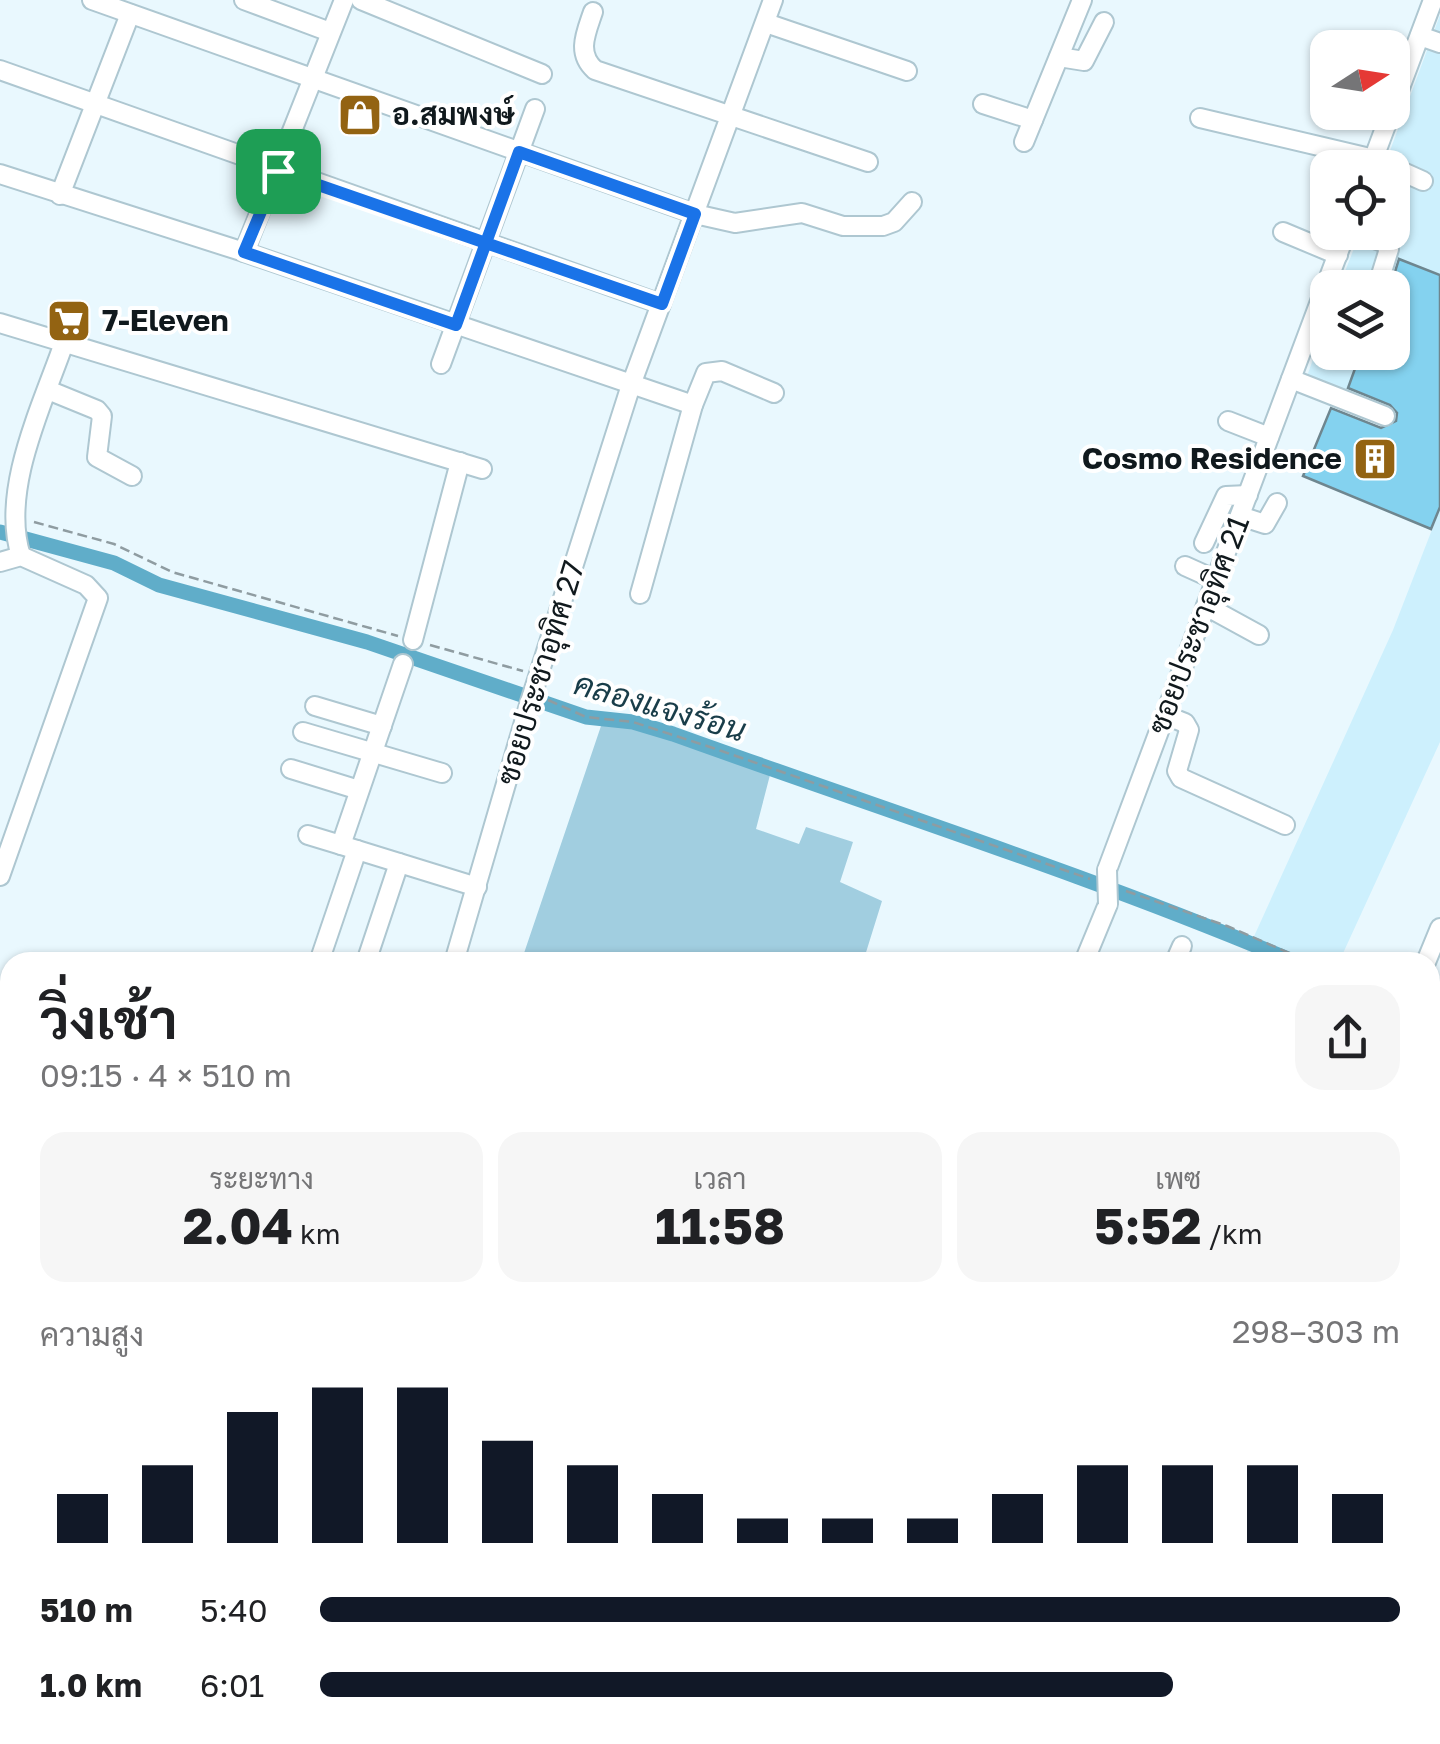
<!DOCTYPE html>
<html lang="th">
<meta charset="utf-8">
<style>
body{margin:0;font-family:"Golos Text",Sarabun,sans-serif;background:#f6f6f6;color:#202124;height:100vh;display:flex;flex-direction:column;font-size:38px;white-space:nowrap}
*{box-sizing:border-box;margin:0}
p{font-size:32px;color:#757577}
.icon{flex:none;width:55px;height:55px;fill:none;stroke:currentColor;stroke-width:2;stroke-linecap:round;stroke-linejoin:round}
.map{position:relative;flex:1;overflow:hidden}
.side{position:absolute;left:0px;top:952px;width:1440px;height:792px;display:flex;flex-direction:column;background:#fff;border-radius:30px 30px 0 0;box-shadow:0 2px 8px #0004}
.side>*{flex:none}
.needle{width:65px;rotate:78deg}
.tools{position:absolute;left:1310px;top:30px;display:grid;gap:20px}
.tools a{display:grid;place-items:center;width:100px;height:100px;border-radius:20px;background:#fff;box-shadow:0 2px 8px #0004;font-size:50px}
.pin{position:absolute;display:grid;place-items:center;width:85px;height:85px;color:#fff;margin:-42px;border-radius:20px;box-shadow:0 5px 15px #0006}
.round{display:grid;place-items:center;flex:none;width:105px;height:105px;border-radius:30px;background:#f6f6f6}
.summary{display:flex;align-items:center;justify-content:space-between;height:170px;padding:0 40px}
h1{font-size:55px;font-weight:700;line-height:75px}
.metrics{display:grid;grid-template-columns:repeat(3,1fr);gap:15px;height:170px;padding:10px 40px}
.metrics div{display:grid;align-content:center;border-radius:25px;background:#f6f6f6;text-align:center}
.metrics b{font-size:50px;font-weight:700}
.metrics small{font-size:28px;font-weight:400}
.metrics p{font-size:28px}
.chart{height:280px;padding:20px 40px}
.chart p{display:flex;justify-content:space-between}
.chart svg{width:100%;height:180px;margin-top:10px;stroke:#111827;stroke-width:6}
ul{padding:0 40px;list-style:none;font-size:32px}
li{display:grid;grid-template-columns:160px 120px 1fr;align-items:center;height:75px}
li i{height:25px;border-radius:12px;background:#111827}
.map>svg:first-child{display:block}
.built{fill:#cdf0fd}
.green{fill:#a1cee0}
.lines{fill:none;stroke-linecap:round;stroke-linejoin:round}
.canal{stroke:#60adc9;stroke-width:15}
.building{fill:#84d2ef;stroke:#6e868f;stroke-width:2.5}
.minor-casing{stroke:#aec7d1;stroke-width:22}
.path{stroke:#8f9ca1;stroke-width:2.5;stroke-dasharray:10 5;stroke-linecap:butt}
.minor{stroke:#fff;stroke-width:18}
.minor-bridge-casing{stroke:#aec7d1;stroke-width:22;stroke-linecap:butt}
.minor-bridge{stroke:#fff;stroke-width:18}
.route-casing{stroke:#fff;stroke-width:20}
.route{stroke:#1a73e8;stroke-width:12}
.labels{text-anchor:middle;stroke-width:8;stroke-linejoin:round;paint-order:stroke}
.poi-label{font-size:30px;font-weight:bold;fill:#10191d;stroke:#fff;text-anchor:start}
.street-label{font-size:30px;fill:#10191d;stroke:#fff}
.water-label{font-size:32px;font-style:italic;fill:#193d49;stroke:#fff}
</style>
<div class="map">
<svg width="1440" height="1744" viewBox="0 0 1440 1744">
<rect width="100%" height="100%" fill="#e9f8fe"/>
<g class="built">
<path d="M1440,15v415l-134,-51 21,-59 1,32h64v-64l-53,-1 21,-54 32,-1v-64l-8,-1z"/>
<path d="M1440,509v233l-101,220h-68l-25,-8 147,-324z"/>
</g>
<path class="green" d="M614,723l39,8 117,44 -14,54 43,15 7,-17 47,15 -13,40 42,19 -19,61h-342l80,-236z"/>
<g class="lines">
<g class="canal">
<path d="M0,532l114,31 45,22 208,57 219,75 47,5 40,12c208,75 419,142 622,228"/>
<path d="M1430,1011l10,3"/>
</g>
</g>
<path class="building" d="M1399,259l41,16v232l-9,22 -128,-53 28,-68 50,20 15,-7 1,-8 -7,-8 -42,-17 13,-36h31l-2,-64z"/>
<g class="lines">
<defs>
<g id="minor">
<path d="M92,0l603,214 40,9 67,-10 41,13h40l11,-4 18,-20"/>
<path d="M244,0l86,32"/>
<path d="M361,0l181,74"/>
<path d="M593,12c-7,21 -17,41 2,58l273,92"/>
<path d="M766,23l141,48"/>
<path d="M1420,36l20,7"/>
<path d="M1059,57l25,4 20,-39"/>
<path d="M0,70l661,234"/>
<path d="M983,104l50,16"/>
<path d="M1392,109l41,-109"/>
<path d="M1200,118l174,41 49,22"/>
<path d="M1024,142l58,-142"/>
<path d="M1370,168l21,-56"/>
<path d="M0,174l244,78 449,153"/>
<path d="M60,195l70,-181"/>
<path d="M1283,232l55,23"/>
<path d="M1355,232l30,11 4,6 -12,39"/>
<path d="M244,252l100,-252"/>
<path d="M0,323l482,146"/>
<path d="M441,364l94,-255"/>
<path d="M1291,379l94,37"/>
<path d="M48,390l49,20 5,6 -5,41 35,19"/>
<path d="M1228,421l41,16"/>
<path d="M1240,516l25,8 12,-21"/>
<path d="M1204,543l22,-47 22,-1"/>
<path d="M21,556c-21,-65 21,-150 43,-213"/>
<path d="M0,562l21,-6 65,29 12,13 -98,278"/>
<path d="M1185,566l31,14"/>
<path d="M640,594l53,-189 13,-32 16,-2 52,22"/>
<path d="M1206,606l53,29"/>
<path d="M413,640l47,-178"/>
<path d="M403,664l-62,181 136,42"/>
<path d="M315,706l67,20"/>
<path d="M1165,715l20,8 4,7 -12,41 4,7 104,47"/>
<path d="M303,732l139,41"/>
<path d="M291,769l68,21"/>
<path d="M308,835l33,10"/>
<path d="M1107,870l239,-638"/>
<path d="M320,959l37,-109"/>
<path d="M366,962l33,-99"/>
<path d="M454,962l75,-257 102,-320 142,-385"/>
<path d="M1084,962l24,-58"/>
<path d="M1175,962l7,-16"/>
<path d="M1426,962l14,-34"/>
<path d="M1430,1070l10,3"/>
<path d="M0,1075l10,3"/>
<path d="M0,1406l10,2"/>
<path d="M0,1491l10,3"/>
<path d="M1430,1597l10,4"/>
<path d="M0,1604l10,3"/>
<path d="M0,1694l10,3"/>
<path d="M1430,1699l10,3"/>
<path d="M201,1735l88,9"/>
<path d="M412,1735l7,9"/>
<path d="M1259,1735l25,9"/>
<path d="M964,1742l3,2"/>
<path d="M100,1744l8,-9"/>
<path d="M378,1744l3,-9"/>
<path d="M548,1744l2,-9"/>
<path d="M725,1744l3,-9"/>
<path d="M1055,1744l4,-9"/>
<path d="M1166,1744l3,-9"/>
<path d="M1338,1744l3,-9"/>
</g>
</defs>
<use href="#minor" class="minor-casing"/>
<g class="path">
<path d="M34,522l80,22 58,28 226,64"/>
<path d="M430,645l93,26"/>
<path d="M548,700l38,17 47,5 80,26 377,131"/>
<path d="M1126,891l101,35 83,36"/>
<path d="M1430,1005l10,4"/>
</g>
<use href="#minor" class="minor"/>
<defs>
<path id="minor-bridge" d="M1107,870l1,34"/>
</defs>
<use href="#minor-bridge" class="minor-bridge-casing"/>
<use href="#minor-bridge" class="minor-bridge"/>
</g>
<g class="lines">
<defs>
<path id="route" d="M278,171l384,133 33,-90 -176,-62 -63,173 -212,-73 34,-81"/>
</defs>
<use href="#route" class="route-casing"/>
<use href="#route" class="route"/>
</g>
<defs>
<symbol id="shop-square" viewBox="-11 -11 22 22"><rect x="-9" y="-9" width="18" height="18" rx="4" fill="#936312" stroke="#fff"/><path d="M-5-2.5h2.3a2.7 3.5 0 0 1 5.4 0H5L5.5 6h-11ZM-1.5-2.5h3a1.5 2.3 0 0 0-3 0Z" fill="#fff"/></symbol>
<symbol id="supermarket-square" viewBox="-11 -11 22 22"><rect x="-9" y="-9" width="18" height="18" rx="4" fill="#936312" stroke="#fff"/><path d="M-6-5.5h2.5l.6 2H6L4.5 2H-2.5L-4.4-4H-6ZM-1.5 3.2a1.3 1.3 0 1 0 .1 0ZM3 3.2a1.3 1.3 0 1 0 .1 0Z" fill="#fff"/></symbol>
<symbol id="building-square" viewBox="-11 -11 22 22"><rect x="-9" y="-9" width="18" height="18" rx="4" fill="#936312" stroke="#fff"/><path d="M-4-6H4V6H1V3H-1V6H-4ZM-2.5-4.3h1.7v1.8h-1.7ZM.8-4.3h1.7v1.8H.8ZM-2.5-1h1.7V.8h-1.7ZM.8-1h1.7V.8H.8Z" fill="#fff"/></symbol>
</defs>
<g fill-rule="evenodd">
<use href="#shop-square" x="335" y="90" width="50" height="50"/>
<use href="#supermarket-square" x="44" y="296" width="50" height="50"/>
<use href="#building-square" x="1350" y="434" width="50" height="50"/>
</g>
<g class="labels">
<g class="poi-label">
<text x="392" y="125">อ.สมพงษ์</text>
<text x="102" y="331">7-Eleven</text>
<text x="1342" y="469" text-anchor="end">Cosmo Residence</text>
</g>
<g class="street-label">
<text transform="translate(1199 625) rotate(-69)" y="10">ซอยประชาอุทิศ 21</text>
<text transform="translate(541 673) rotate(-73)" y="10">ซอยประชาอุทิศ 27</text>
</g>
<g class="water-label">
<text transform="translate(660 707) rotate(16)" y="11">คลองแจงร้อน</text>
</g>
</g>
</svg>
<div class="tools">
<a><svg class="needle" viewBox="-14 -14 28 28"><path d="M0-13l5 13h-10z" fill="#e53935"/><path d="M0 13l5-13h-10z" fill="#757577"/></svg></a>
<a><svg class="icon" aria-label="locate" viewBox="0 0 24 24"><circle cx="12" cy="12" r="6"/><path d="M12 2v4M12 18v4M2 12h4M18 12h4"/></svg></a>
<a><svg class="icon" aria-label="layers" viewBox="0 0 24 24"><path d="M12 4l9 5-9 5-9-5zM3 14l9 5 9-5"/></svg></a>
</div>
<div class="pin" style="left:278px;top:171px;background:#1e9e55"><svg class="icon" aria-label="arrive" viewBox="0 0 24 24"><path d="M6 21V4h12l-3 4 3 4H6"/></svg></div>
<section class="side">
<div class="summary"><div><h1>วิ่งเช้า</h1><p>09:15 · 4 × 510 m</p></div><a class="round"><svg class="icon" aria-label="share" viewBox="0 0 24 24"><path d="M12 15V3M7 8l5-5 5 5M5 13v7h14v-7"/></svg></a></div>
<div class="metrics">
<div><p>ระยะทาง</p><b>2.04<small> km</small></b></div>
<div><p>เวลา</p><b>11:58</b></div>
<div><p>เพซ</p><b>5:52<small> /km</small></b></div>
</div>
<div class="chart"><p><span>ความสูง</span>298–303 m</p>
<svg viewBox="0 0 160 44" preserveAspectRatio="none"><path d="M5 44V32M15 44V25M25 44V12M35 44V6M45 44V6M55 44V19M65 44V25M75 44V32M85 44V38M95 44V38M105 44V38M115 44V32M125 44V25M135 44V25M145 44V25M155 44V32"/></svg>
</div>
<ul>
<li><b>510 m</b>5:40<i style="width:100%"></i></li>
<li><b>1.0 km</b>6:01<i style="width:79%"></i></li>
</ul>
</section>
</div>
